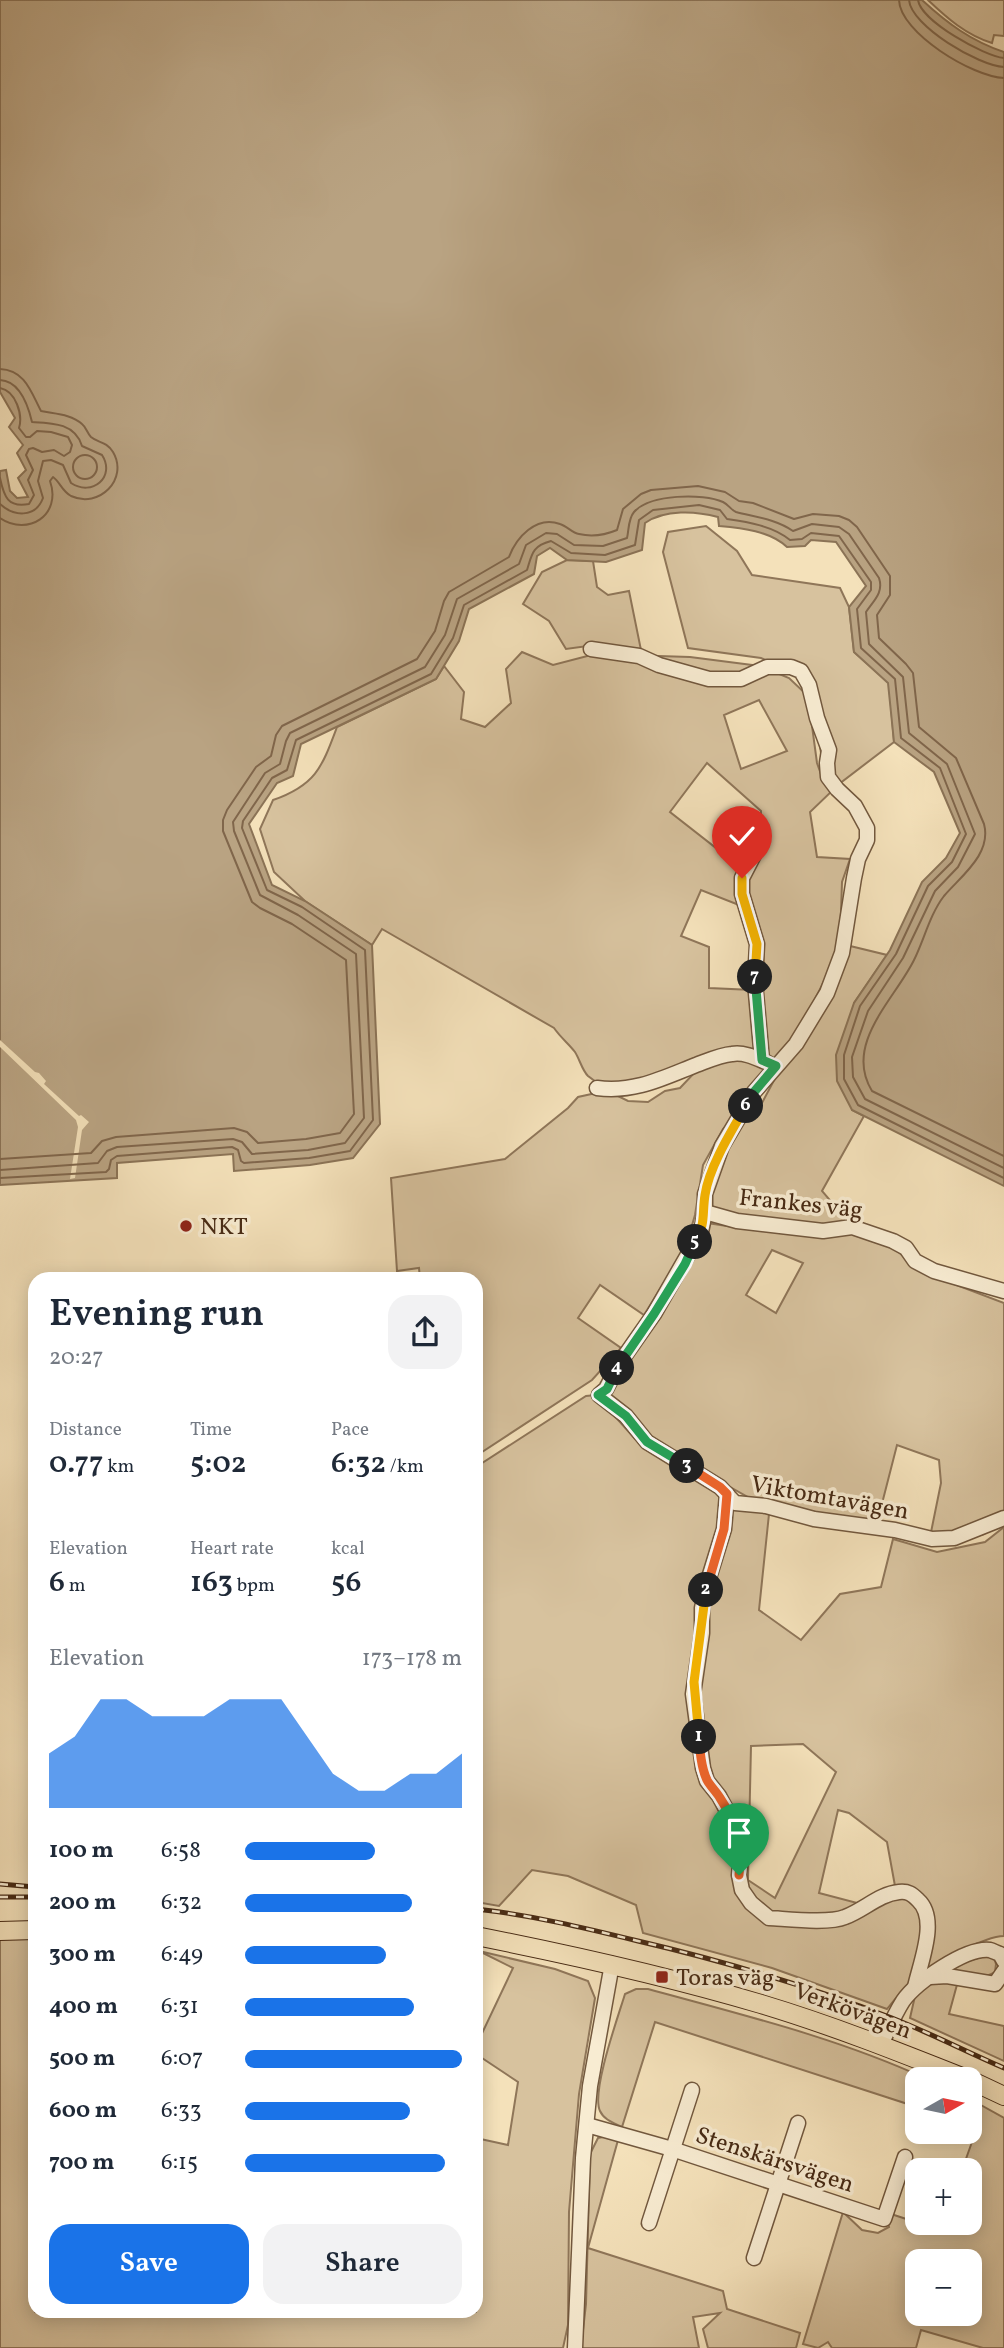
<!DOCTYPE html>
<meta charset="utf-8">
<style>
body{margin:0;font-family:Vollkorn,serif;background:#f2f2f3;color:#1f2937;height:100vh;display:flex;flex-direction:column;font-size:26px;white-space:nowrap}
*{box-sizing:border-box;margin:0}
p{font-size:23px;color:#747a83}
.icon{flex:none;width:38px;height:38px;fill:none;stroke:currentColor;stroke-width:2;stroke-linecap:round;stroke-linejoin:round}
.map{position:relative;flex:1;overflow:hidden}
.details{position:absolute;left:28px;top:1272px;width:455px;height:1046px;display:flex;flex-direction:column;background:#fff;border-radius:21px;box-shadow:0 4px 18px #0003}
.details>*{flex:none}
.needle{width:46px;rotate:81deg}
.tools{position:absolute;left:905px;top:2067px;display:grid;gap:14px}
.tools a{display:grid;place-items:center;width:77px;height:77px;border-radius:14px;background:#fff;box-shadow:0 4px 18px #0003;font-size:35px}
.pin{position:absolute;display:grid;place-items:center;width:60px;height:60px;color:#fff;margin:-72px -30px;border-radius:50% 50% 50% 0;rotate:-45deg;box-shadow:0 0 7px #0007}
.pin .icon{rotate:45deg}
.km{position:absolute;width:35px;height:35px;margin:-18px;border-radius:50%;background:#222;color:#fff;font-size:19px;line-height:35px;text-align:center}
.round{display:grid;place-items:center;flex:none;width:74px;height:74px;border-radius:21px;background:#f2f2f3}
.overview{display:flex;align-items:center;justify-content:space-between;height:119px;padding:0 21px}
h1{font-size:38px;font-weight:600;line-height:52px}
.figures{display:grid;grid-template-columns:repeat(3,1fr);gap:10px;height:119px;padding:7px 21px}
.figures div{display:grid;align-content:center}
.figures b{font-size:30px;font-weight:600}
.figures small{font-size:19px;font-weight:400}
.figures p{font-size:19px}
.chart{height:196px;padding:14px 21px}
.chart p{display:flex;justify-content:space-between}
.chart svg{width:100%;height:126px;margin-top:7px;fill:#1a73e8;opacity:.7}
.button{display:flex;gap:14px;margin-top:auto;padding:14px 21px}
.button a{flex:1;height:80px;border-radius:21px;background:#1a73e8;color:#fff;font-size:28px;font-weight:600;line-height:80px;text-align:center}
.button a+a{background:#f2f2f3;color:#1f2937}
ul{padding:0 21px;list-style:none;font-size:23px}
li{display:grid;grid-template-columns:112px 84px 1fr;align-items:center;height:52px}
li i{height:18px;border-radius:9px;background:#1a73e8}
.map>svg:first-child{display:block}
.green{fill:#d7c29e;stroke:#8f7659;stroke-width:2;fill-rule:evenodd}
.water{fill:#b9a382;stroke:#8b7356;stroke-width:2}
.pier{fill:#f4e1ba}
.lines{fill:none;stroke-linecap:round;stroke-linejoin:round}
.shore{stroke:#80664b;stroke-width:2}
.minor-casing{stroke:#72583e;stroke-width:17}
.major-casing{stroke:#472a14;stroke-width:20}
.minor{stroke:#f8ecd2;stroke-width:14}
.major{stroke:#f4e1ba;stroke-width:18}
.rail-casing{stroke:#472a14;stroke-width:5}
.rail{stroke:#f8ecd2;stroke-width:2.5;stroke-dasharray:8;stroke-linecap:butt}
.split-1-casing{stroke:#fff;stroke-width:14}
.split-2-casing{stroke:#fff;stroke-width:14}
.split-3-casing{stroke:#fff;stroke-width:14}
.split-4-casing{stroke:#fff;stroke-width:14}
.split-5-casing{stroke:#fff;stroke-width:14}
.split-6-casing{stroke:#fff;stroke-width:14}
.split-7-casing{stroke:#fff;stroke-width:14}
.split-8-casing{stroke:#fff;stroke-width:14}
.split-1{stroke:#f0652b;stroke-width:9}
.split-2{stroke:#f5b400;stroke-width:9}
.split-3{stroke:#f0652b;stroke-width:9}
.split-4{stroke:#22a559;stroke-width:9}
.split-5{stroke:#22a559;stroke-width:9}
.split-6{stroke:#f5b400;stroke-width:9}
.split-7{stroke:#22a559;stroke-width:9}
.split-8{stroke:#f5b400;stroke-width:9}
.poi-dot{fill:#8f2418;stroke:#f8ecd2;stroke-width:2.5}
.labels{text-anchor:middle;stroke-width:7;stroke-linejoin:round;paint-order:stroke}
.street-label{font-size:24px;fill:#472a14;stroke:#f8ecd2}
.poi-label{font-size:24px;fill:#472a14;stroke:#f8ecd2;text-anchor:start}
</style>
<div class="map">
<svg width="1004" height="2348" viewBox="0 0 1004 2348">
<rect width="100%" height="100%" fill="#f4e1ba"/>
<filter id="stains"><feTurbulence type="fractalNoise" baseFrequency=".00286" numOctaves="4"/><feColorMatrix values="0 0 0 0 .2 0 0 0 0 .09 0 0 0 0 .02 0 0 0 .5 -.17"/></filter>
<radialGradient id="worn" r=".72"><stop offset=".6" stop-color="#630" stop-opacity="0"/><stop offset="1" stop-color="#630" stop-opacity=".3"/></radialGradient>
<g class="green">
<path d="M928,0h76v36l-10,-1 -2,8c-26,-8 -45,-25 -64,-43z"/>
<path d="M706,526l31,25 15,24 88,13 9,19 5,45 35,31 5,59 -55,42 -17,-24 -10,-71 -21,-17 -30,-14 -73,-10 -25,-96 5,-20z"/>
<path d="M567,560l26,1 4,26 11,8 21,-4 12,59 -46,-5 -29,4 -17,-28 -26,-17 19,-32z"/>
<path d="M522,652l31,13 42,-11 95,3 70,9 29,12 19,18 9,67 5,14 11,13 -23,22 7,45 33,2 -8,23 -2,61 -3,13 -43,84 -18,22 -10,-5 -5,-66 3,-41 -10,-39 -7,-17v-16l14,-26v-41l-54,-48 -37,49 55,43 22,-27 8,6c2,20 -13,26 -16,43 -1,10 2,21 5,30l-43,-17 -20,46 28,11v41l44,2 5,65c-54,-18 -129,58 -170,21 -6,-6 -8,-16 -13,-24 -6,-8 -14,-14 -21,-24l-172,-99 -10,16 -67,-44 -31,-29 -14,-43 13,-29c43,-15 49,-33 64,-73l99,-48 8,-13 20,26 -3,27 24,8 26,-24 -5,-34zM759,700l28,51 -46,18 -17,-54z"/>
<path d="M846,945l41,10 -33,48 -2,107 12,6 -42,75 29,34c-36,3 -114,0 -144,-21l19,-63 36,-38z"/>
<path d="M730,1060h17l22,8 -17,31 -29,30 -20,36 -8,50 -10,34 -41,66 -44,-30 -22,33 43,30 -29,32 -116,76v-177h-56l-1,-11 -22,3 -6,-93 114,-19 63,-51 10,-11 18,-4 20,2 12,6 20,1 17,-11 15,-3 16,-17z"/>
<path d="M707,1223l40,6 110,3 36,15 19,17 21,12 71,27v215l-20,16 -44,12 -11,-4 12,-59 -2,-23 -42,-15 -21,82 -121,-26 -96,-54 -36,-37 -22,-27 13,-11zM772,1250l31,13 -27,50 -30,-18z"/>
<path d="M596,1395l39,44 52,27 82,48 -10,96 42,30 39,-46 41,-7 12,-48 44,13 48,-10 19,-15v409c-19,0 -76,30 -91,44 -9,8 -18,19 -26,29l-115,-41 -129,-35 -7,-28 -68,-29 -36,-6 -33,36 -23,-4v-435l110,-71zM803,1744l33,28 -61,126 -27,-18 3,-134zM838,1810l11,3 38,29 8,44 -38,17 -38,-10z"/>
<path d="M35,1935v377h441v-174l32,7 10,-63 -42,-28v-8l37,-78 -34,-17 76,18 33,12 7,17 -16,96 -10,118 -1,113 -5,23h-563v-412z"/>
<path d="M985,1956l9,1 2,7 -1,8c-14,9 -30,2 -46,-2l9,-6z"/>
<path d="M958,1981l-9,33 55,12v35l-94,-43 5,-22 15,-12z"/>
<path d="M636,1989h12c95,26 190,49 279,90h-10v28l-262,-85 -33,105c-8,-4 -18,-7 -22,-16 -9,-19 18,-94 25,-117z"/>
<path d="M970,2099l34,19v230h-21l-62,-18 -5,18h-84l-4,-6 -10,6 -15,-4 40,-132 19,18 16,3 11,-6 -2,-6 4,-7 49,16 3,-7 27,-1v-52h-8l10,-28 -15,-10h13zM917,2261h53v53h-53z"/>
<path d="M608,2136l10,4 -30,108 135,43 4,18 73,24 -4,15h-88l-5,-19 17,-16 -27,4 6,31h-118l5,-44 4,-150 8,-16z"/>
</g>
<path class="water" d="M0,0h922c25,23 49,41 82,52v1134l-152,-76 -15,-29 -1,-26 18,-52 36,-53 32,-68 24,-24 14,-25 -26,-61 -40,-30 -6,-59 -34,-31 -5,-45 17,-21 -30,-44 -25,-2 -6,6 -18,1c-17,-16 -45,-19 -68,-21l-1,-9c-22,-6 -53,-8 -73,6l-3,27 -36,12 -39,-2 -17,-12 -13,8 -3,18 -65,35 -10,32 -23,38 -135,65 -8,32 -16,7 -28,41 23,61 33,16 67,44 8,179 -27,34 -43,7 -76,6 -1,-17 -116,9v15l-117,7v-714l6,-1 4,21 7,7 11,-1 -10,-19 8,-8 -9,-17 6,-8 -14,-18 6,-9 -15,-26z"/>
<path class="pier" d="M0,1040l35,32 4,1 7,8 -2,3 35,32 2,-1 8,7 -7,8 -7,48 -5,1 8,-52 -2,-7 -76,-73z"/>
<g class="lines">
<g class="shore">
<path d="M899,0c1,33 74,77 105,78"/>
<path d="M909,0c2,26 70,66 95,67"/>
<path d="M918,0c3,21 66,56 86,58"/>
<path d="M0,369c25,1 31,23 41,42 14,3 30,3 41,13 4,3 5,9 9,13 7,6 15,4 22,15 16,27 -14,57 -42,44 -9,-5 -11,-14 -18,-19l-3,4c12,34 -22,56 -50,37"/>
<path d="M0,380c20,1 28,25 32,42 20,1 43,1 50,24l20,9c14,22 -10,42 -31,28l-8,-18 -12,-5 -8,1 -5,20 5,17c-8,21 -30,18 -43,6"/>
<path d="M0,388c16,3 23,27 19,40l7,9h4l7,-6 14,1 17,5 4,8 -2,7 -6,4 -10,-6 -12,2 -9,-4 -4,1 -3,6 7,15 -5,10 6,15 -5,9c-21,4 -25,-7 -29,-26"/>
<circle cx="85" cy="467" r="12"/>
<path d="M0,1159l91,-6 11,-12 14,-4 118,-9 13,4 11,11 48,-4 34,-6 14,-19 -8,-154 -54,-36 -32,-16 -8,-6 -29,-71v-11l4,-10 29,-43 15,-11 5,-21 6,-9 135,-67 18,-28 9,-30 5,-9 60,-35c7,-19 27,-42 51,-33 7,2 12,9 19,10 13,3 26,1 38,-4l6,-21 18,-15 10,-4 47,-4 27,6 14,9 14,2 41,16 19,-5 26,2 10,4 8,7 33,49v19l-13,20 2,23 27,26 7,9 6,54 37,31 28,66c8,30 -23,52 -40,72 -14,18 -20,44 -30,64 -19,39 -71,84 -42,131l132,65"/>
<path d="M0,1170l98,-7 9,-12 10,-4 116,-8 9,3 10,12 56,-4 37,-7 19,-25 -8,-164 -58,-39 -38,-20 -26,-64 -1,-9 32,-49 15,-9 6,-23 4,-8 135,-66 20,-32 12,-36 62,-35 7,-19 20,-12 11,1 17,11 29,1 24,-8c2,-8 1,-19 7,-26 16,-18 69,-19 89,-10 6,3 8,8 13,10 19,5 40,7 57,19l19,-7 27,3 10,7 30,44c5,15 -6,23 -13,34l3,32 34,33 6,56 38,31 28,70 -17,33 -23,24 -32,67 -35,53 -16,46 1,20 12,22 139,69"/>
<path d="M0,1178l106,-6 3,-3 2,-9 6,-4 115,-9 6,3 3,11 3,2 65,-5 41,-7 23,-31 -8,-170 -63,-43 -35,-17 -25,-62 1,-7 29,-43 15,-8 9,-30 135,-66 22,-36 11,-33 63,-35c5,-16 5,-24 24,-29l20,12 34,2 30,-10 4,-25 14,-10 46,-5 21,5 7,9c21,3 46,7 63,21l12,-1 9,-6 28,3 32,46v8l-14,19 4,39 34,31 6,59 39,30 26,66 -14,28 -24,24 -32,68 -36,52 -16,49v24l14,26 146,73"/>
</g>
<defs>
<g id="minor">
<path d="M591,649l48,7 20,9 50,14h32l26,-12h24l10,4 8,14 8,33 12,32 -2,13 1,14 9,12 18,17 12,22v12l-9,19 -4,19 -12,75 -15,40 -31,51 -42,48 -32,54 -17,48v18l-4,20 -47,82 -35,50 -13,25 -7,6 27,21 21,26 73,45 15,16 31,3 48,13 81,11 37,9 22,-1 50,-20"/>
<path d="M757,823v26l-15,29v16l15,50 -2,38 7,78"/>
<path d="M597,1088c37,5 66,-10 99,-23 11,-4 24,-10 36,-11 13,-2 24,4 36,9"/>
<path d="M705,1212l32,9 86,10 29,-4 41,14 13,7 9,13 19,10 70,20"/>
<path d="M727,1494l-3,35 -16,52 -6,27v25l-9,61 10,74 4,13 12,15 20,37 3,13 -3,29 3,15 9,13 18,15c19,1 60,6 76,-1 19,-7 34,-23 54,-25 9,-1 13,2 19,8 21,19 2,63 -3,87"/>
<path d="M930,1977l17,-1 48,8 9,-13"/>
<path d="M881,2045c7,-15 13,-30 22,-44 13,-19 63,-54 87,-51 3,1 7,3 10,4l4,7"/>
<path d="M587,2125l85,24 212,70 21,-62"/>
<path d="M649,2223l43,-133"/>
<path d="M754,2258l44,-135"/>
<path d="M575,2348l8,-190 7,-72 22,-122"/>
</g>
<g id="major">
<path d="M0,1931l35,-1"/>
<path d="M476,1936c96,19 191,40 285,68 70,21 138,48 206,75"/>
<path d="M970,2080l34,16"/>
</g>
</defs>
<use href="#minor" class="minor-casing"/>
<use href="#major" class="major-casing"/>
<use href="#minor" class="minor"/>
<use href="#major" class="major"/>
<defs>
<g id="rail">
<path d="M0,1884l35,3"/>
<path d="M0,1897h35"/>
<path d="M476,1909c55,6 109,19 162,32 86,20 172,46 254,77 38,15 75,34 112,50"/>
</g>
</defs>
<use href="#rail" class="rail-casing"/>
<use href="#rail" class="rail"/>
</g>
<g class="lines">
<defs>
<path id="split-1" d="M699,1737c1,14 2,30 8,43 3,6 9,11 13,18 20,32 23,39 19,77"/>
<path id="split-2" d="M699,1737l-5,-55 12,-92"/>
<path id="split-3" d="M687,1466l33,21 7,7 -3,35 -18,61"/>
<path id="split-4" d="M617,1368l-10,21 -9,6 28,21 21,26 40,24"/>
<path id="split-5" d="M617,1368l37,-54 31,-50 10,-22"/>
<path id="split-6" d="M695,1242c11,-18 7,-28 10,-47 4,-28 27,-65 41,-89"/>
<path id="split-7" d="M746,1106l8,-14 22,-26 -14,-6 -7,-83"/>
<path id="split-8" d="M742,878v16l15,50 -2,33"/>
</defs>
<use href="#split-1" class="split-1-casing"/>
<use href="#split-2" class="split-2-casing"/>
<use href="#split-3" class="split-3-casing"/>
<use href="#split-4" class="split-4-casing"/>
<use href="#split-5" class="split-5-casing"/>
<use href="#split-6" class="split-6-casing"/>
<use href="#split-7" class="split-7-casing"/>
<use href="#split-8" class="split-8-casing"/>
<use href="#split-1" class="split-1"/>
<use href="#split-2" class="split-2"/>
<use href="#split-3" class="split-3"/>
<use href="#split-4" class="split-4"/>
<use href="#split-5" class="split-5"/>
<use href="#split-6" class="split-6"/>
<use href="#split-7" class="split-7"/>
<use href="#split-8" class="split-8"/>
</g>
<g class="poi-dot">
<circle cx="186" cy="1226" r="7"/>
<rect x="655" y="1970" width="14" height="14" rx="3.5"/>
</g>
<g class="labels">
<g class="street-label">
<text transform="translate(801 1203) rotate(6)" y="8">Frankes väg</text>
<text transform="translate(830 1497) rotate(10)" y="8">Viktomtavägen</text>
<text transform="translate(853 2010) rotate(20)" y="8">Verkövägen</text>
<text transform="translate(775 2159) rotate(18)" y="8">Stenskärsvägen</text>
</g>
<g class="poi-label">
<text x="200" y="1234">NKT</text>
<text x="676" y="1985">Toras väg</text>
</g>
</g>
<rect width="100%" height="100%" filter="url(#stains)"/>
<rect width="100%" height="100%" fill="url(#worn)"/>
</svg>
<div class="tools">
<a><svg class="needle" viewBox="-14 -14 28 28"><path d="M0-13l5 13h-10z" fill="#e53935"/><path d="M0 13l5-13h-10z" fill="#747a83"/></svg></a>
<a>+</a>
<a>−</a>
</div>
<div class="pin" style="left:739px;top:1875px;background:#1e9e55"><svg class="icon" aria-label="arrive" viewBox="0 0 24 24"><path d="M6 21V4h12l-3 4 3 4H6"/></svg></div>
<div class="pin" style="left:742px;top:878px;background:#d93025"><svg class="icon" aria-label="check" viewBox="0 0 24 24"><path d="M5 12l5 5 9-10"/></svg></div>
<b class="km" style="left:699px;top:1737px">1</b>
<b class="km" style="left:706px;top:1590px">2</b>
<b class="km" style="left:687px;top:1466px">3</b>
<b class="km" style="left:617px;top:1368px">4</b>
<b class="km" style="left:695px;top:1242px">5</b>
<b class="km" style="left:746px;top:1106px">6</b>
<b class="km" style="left:755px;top:977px">7</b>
<section class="details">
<div class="overview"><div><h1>Evening run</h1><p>20:27</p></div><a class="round"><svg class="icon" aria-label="share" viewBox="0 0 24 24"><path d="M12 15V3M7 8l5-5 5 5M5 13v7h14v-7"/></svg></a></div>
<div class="figures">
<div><p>Distance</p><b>0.77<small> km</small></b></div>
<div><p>Time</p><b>5:02</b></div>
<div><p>Pace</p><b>6:32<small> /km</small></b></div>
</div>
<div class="figures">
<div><p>Elevation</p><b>6<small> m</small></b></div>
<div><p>Heart rate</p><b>163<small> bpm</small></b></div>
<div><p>kcal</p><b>56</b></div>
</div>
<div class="chart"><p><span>Elevation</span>173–178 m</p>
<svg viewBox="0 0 160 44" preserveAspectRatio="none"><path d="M0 44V25L10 19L20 6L30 6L40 12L50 12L60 12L70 6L80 6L90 6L100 19L110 32L120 38L130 38L140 32L150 32L160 25V44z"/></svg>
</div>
<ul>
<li><b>100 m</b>6:58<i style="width:60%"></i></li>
<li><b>200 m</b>6:32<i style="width:77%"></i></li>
<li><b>300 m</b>6:49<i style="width:65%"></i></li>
<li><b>400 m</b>6:31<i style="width:78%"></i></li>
<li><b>500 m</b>6:07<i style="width:100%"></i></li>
<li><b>600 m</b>6:33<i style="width:76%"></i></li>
<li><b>700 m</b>6:15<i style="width:92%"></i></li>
</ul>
<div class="button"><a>Save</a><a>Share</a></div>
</section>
</div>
